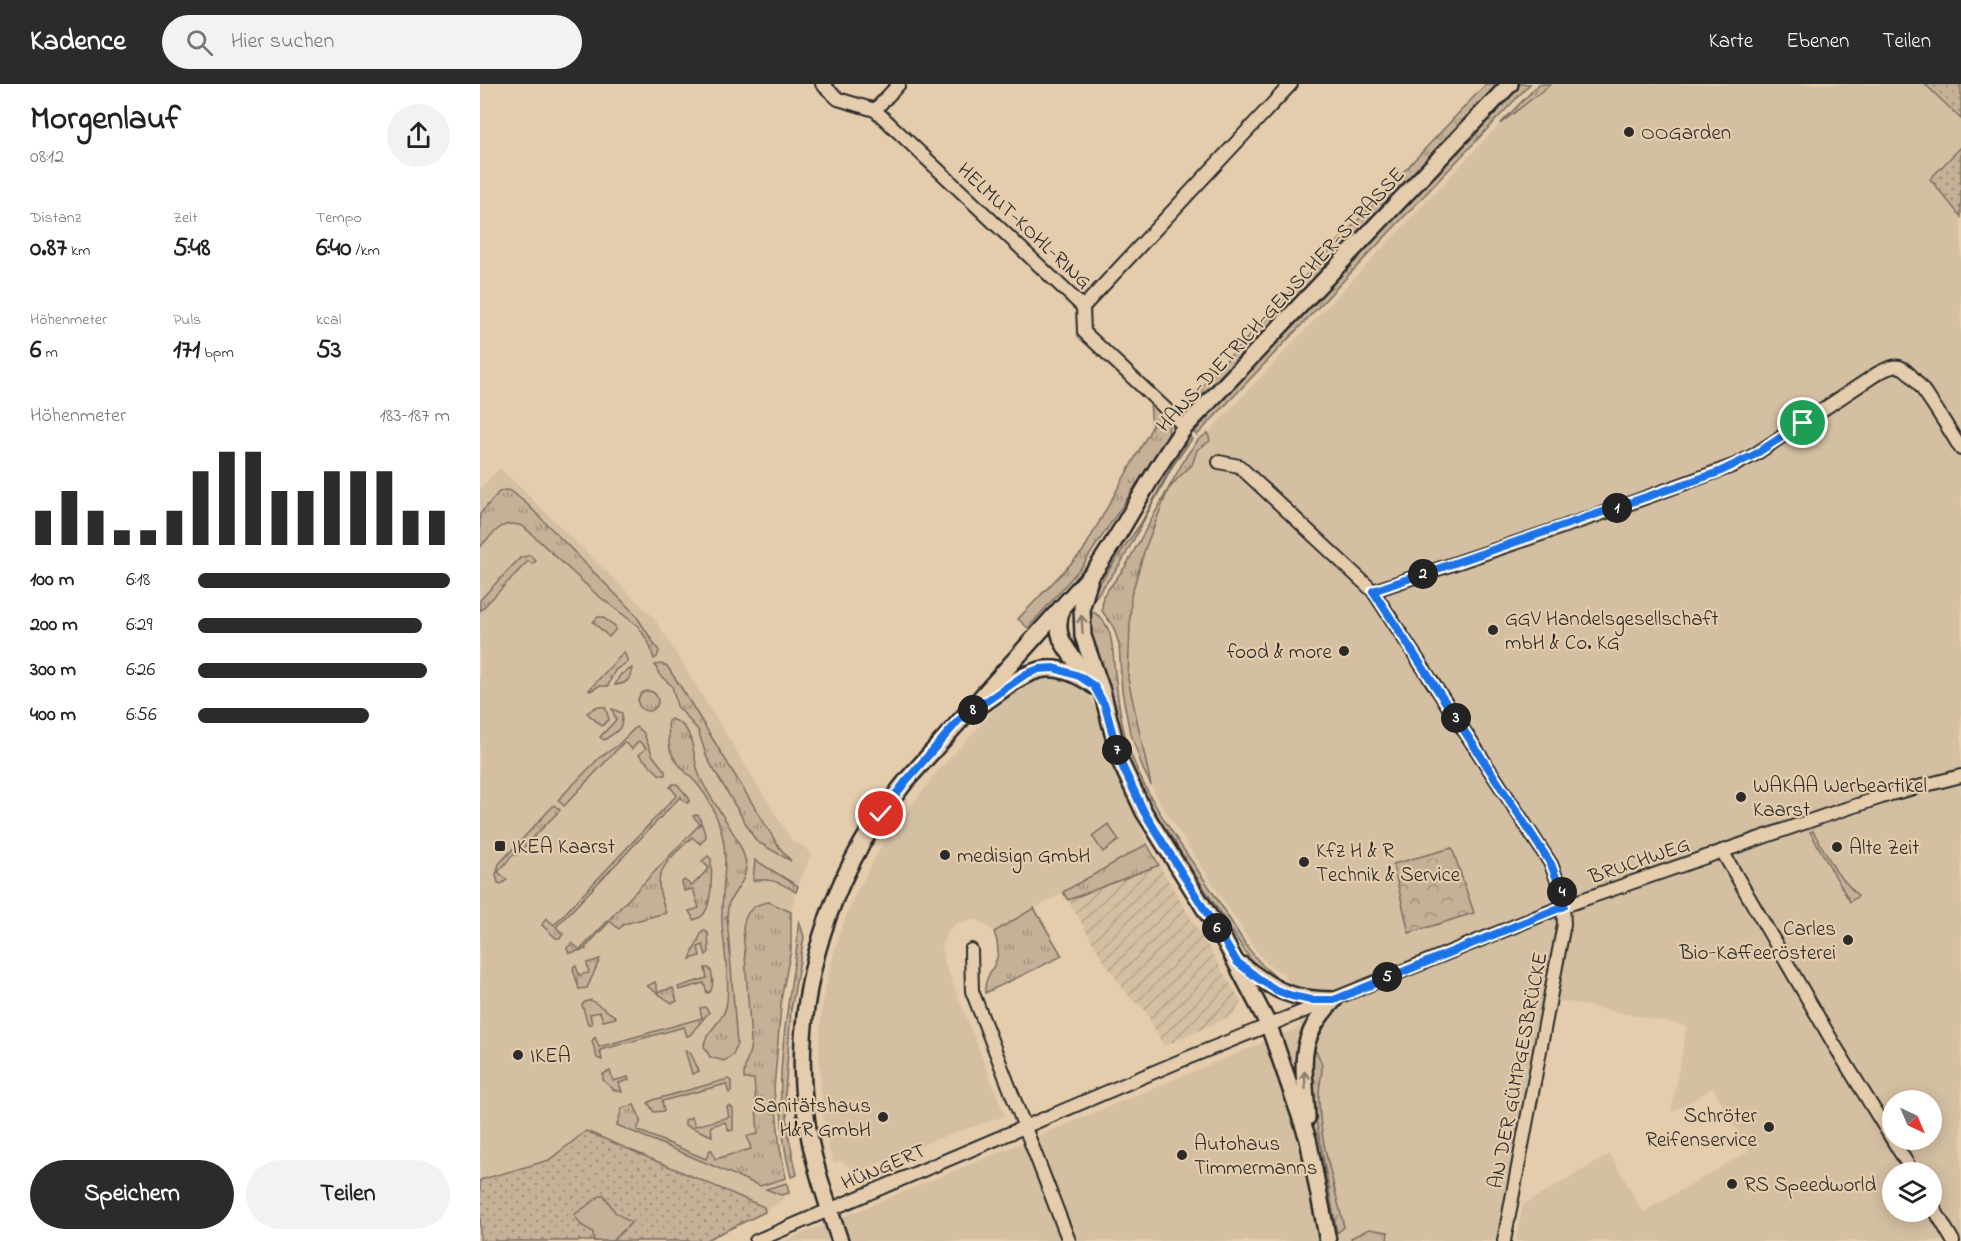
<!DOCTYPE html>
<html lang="de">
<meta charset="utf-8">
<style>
body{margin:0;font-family:"Indie Flower",sans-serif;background:#f2f2f2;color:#222;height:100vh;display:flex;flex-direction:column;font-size:22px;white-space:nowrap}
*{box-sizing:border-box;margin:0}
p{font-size:20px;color:#767676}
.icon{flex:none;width:33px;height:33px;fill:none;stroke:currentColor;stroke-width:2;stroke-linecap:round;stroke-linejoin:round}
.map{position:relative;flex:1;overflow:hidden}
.sheet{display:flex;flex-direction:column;background:#fff;width:480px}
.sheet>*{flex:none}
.needle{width:39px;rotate:136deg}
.tools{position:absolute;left:1402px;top:1006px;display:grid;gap:12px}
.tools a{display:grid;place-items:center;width:60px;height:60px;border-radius:50%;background:#fff;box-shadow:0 3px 15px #0003;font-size:30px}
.pin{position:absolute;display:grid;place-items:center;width:51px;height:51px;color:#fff;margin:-26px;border:3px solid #fff;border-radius:50%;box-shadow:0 2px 6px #0007}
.km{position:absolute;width:30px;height:30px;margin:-15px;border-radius:50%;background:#222;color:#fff;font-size:16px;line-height:30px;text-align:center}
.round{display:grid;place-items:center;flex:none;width:63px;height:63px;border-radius:32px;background:#f2f2f2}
.summary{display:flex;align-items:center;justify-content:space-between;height:102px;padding:0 30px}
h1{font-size:33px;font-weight:700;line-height:45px}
.figures{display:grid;grid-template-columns:repeat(3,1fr);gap:9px;height:102px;padding:6px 30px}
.figures div{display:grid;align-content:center}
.figures b{font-size:26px;font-weight:700}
.figures small{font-size:16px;font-weight:400}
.figures p{font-size:16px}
.chart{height:168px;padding:12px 30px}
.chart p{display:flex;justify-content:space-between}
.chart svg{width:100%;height:108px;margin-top:6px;stroke:#2b2b2b;stroke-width:6}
.primary-button{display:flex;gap:12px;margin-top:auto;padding:12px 30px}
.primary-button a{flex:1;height:69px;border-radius:36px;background:#2b2b2b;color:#fff;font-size:24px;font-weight:700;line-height:69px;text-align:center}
.primary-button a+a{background:#f2f2f2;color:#222}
ul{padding:0 30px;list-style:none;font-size:20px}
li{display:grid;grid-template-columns:96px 72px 1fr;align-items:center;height:45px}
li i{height:15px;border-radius:8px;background:#2b2b2b}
header{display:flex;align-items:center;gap:36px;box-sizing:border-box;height:84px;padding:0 30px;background:#2b2b2b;color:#fff}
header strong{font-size:28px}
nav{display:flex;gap:33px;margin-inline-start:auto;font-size:21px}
.search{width:420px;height:54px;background:#f2f2f2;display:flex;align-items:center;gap:15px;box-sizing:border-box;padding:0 21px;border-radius:33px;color:#767676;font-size:22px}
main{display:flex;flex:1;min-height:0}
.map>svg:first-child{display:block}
.built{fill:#d4bfa2;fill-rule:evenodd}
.industrial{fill:url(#industrial-furrows)}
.grass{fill:url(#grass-tufts);stroke:#786e62;stroke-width:1.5}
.forest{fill:url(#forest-crowns);stroke:#786e62;stroke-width:1.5}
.park{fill:url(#park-dots);stroke:#786e62;stroke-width:1.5}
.pitch{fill:#c6b198;stroke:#786e62;stroke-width:1.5}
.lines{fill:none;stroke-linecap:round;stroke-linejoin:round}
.minor-casing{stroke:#2b2b2b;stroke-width:16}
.tertiary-casing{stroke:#2b2b2b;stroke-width:20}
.minor{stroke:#e4ccad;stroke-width:12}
.tertiary{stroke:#e4ccad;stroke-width:15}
.oneway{stroke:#887c6c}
.route-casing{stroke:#fff;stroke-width:12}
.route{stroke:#1a73e8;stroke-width:8}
.poi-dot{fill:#2b2b2b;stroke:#e4ccad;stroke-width:2}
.labels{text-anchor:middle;stroke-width:4.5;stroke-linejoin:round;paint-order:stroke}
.poi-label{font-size:21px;fill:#2b2b2b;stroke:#e4ccad;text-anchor:start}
.street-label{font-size:21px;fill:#2b2b2b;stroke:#e4ccad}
</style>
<header>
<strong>Kadence</strong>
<div class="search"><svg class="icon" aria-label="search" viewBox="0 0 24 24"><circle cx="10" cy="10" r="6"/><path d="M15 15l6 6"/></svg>Hier suchen</div>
<nav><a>Karte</a><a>Ebenen</a><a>Teilen</a></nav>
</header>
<main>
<section class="sheet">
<div class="summary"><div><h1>Morgenlauf</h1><p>08:12</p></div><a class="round"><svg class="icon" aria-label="share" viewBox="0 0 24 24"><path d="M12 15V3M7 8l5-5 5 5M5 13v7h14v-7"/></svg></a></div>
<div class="figures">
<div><p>Distanz</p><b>0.87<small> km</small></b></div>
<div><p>Zeit</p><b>5:48</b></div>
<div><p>Tempo</p><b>6:40<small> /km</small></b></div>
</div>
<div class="figures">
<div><p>Höhenmeter</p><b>6<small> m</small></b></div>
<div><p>Puls</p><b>171<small> bpm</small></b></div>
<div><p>kcal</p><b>53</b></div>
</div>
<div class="chart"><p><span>Höhenmeter</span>183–187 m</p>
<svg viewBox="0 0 160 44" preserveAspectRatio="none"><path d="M5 44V30M15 44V22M25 44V30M35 44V38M45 44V38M55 44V30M65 44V14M75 44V6M85 44V6M95 44V22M105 44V22M115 44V14M125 44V14M135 44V14M145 44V30M155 44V30"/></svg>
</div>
<ul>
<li><b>100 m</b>6:18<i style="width:100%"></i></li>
<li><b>200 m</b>6:29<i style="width:89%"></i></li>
<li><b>300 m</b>6:26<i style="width:91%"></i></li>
<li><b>400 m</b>6:56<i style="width:68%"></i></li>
</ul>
<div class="primary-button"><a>Speichern</a><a>Teilen</a></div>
</section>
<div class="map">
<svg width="1481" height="1157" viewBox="0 0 1481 1157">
<defs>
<pattern id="industrial-furrows" width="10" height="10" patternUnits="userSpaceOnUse" patternTransform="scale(1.5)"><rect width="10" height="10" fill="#d4bfa2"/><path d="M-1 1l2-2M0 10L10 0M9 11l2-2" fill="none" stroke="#b6a48c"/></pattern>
<pattern id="grass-tufts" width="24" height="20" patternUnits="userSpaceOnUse" patternTransform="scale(1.5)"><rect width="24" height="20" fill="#c6b198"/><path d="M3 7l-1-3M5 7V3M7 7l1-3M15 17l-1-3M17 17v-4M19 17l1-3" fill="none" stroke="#a1907c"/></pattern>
<pattern id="forest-crowns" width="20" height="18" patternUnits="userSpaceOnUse" patternTransform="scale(1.5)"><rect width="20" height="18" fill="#c6b198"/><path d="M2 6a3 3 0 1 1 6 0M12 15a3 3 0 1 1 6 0" fill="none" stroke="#a1907c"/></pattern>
<pattern id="park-dots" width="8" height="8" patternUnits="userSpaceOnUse" patternTransform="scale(1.5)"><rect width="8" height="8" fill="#c6b198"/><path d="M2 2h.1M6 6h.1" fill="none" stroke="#a1907c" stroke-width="1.8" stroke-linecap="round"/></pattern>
</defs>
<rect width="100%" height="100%" fill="#e4ccad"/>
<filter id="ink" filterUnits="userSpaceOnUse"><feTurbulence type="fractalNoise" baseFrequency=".0167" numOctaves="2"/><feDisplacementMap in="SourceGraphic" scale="12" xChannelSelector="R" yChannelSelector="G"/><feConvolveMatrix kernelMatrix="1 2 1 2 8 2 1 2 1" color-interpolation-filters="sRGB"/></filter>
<g filter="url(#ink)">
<g class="built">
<path d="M1071,0h374l36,35v28l-30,32 30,38v1024h-445l7,-36 87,-51 33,58 106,-61 -36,-63 -42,25 16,-87 -144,-29 -45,244h-713l516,-214 -16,-52 -16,-10 -11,-12 -96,-147 -11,-21 -23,-106 3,-83 14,-47 23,-59 11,-13 13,-12 4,-14 14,-10 -2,-8 292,-309zM1413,1017h39v39h-39zM1413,1089h39v39h-39z"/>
<path d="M20,384l154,150 138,223 12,6 7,7 -15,38 -5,20v38l-9,44 -6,63 -2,32 2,31 4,29 9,44 -13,12 -72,36h-224v-752z"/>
<path d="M562,591h16l15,6 15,13 9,16 13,45 37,89 -153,88 -14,-11 -8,-1 -16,3 -9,10 -5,13 2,15 61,155 -58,19 -84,35h-10l-10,-9 -9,1 -5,-13 -7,-40 -3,-66 3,-35 7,-36 9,-34 14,-37 32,-59 52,-69 81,-87z"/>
</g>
<path class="industrial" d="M679,781l82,137 -8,13 -69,31 -21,-39 -11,-7 -12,-16 -17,-24 -35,-60z"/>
<g class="grass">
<path d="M1006,0h14l-303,321h-7l-4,-2z"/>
<path d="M1040,0h10l-333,351 -3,-2 23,-28z"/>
<path d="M1059,0h12l-51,40z"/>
<path d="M670,318l19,18 -1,17 -85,128 -55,63 -10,-9 65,-68 69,-124z"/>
<path d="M728,349l2,8 -13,9 -5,15 -13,12 -11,13 -23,59 -14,47 -3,83 23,106 -8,-16 -14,-41 -7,-37 -3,-47 -6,-18 -11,-15 1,-15 22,-29 62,-112 11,-15z"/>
<path d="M710,353l2,2 -18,25 -53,99 -29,39h-3l8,-15 44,-64 32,-60z"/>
<path d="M25,406l6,1 16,13 108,110 24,37 -2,6 -3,2 -5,-16 -11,-17 -42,-32 -72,-67c-21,-10 -31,7 -44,20v-33l19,-22z"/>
<path d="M50,471l6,6 -4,3 -4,-3 -48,50v-11l40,-42z"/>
<path d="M613,528c22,12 19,40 22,61 2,18 4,36 8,54 14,65 61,120 96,175 17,26 31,56 57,75v4l-13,-8 -13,-14 -96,-148 -20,-37 -17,-48 -6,-38 -18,-40 -6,-33z"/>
<path d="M118,533h4l13,9v4l-6,7 -16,-15z"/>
<path d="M144,568l4,10 -13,8 -7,16h-9l-9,5 -1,-1z"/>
<path d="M181,580l6,2 15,23 97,158 12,14 -35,-20 -49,-83 -9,-28 -21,-24 -5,-20 -13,-12 -4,-9z"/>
<path d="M152,584c-2,12 -5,16 -17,17l5,-10z"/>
<circle cx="168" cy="617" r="10"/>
<path d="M116,623h9l4,12 -7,7 -15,-13z"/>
<path d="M132,625l10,4c1,18 -5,18 -18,27l-4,-3 16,-17z"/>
<path d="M191,635c26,7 20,38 29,58 10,24 46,67 46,89 0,16 -11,23 -17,37 -2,4 -1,9 -2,14l10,127 -4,11 -9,6 -14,-4 -6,-11c1,-15 18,-22 22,-39 5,-21 -3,-63 -4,-86 -1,-30 7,-58 0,-87 -4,-17 -13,-36 -24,-49 -9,-11 -24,-22 -28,-36 -2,-9 -1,-19 -2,-28z"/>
<path d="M156,643l7,5 10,24 12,15v4h-5l-21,-20 7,-7 -7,-7 -7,8 -8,-7 -60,64 -6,-6 41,-42 18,-12z"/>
<path d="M193,700h4l12,14v4l-2,1 -7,-6 -124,130 7,7 -3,4h-4l-14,-13 4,-7 8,7 123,-130 -7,-8z"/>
<path d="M74,721l6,5 -44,45 -2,-1 -16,18 9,8 -6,4 -3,-1 -2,-8 3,-11z"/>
<path d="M216,731l3,1 7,21 -6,7 -8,-7c-12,13 -34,28 -33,47 0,10 4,20 7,29l-42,11 -5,5 -9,-8 -25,27 1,1 -17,4 -2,-5 5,-5 8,7 120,-126 -7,-8z"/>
<path d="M1333,747l24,42 21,23 -8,6 -40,-70z"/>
<path d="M667,760l12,21 -91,35 -5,-8z"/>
<path d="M228,772l3,3c1,12 1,43 -6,53 -2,5 -7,6 -11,8l-5,-9 10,-3 -6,-19 -9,2 -2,-9 2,-2 8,6 17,-18 -7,-7z"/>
<path d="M275,776l43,26 -2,6c-15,-9 -26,-15 -43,-11z"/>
<path d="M289,818l22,10v38l-9,44 -8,95 6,60 6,29 -26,8 -143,-61 5,-17 12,-3 7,15 -4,10 69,29 4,-9h2l3,9 36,-10 -4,-13 11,-2 -4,-55h-10c-1,-17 7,-22 7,-38l-8,-113c2,-16 10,-24 26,-26z"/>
<path d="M554,824l28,48 -77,37c-2,-24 22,-27 9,-61z"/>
<path d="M319,836l5,17 -13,73 -6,84 4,44 8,37 -6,2c-20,-75 -7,-150 5,-225 2,-11 1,-22 3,-32z"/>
<path d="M224,846l4,3 1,19 -3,3 -3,-10 -5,2 2,9 -10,3 12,-28z"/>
<path d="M120,875l-13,29 -8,1 -6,-20 1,-3h2l3,9 10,-2 -2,-10z"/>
<path d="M225,884h4c4,5 5,18 1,24l-3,1 -3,-10 -25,7 -1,-3 29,-9z"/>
<path d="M175,898l3,10 15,-4 4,13 -5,2 -25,-17z"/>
<path d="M111,916l25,17v1l-13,3 -3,-9 -10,2 2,10h-4l-6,-19 3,-3z"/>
<path d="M225,923l4,5 -19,23 -3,1 -3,-9 -84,23 2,10 -5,-2 -5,-17 3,-4 4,10 103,-29 -2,-10z"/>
<path d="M832,962c18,23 6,28 7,53 0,40 16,88 25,128l-7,6 -26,-140 -1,-34z"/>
<path d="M205,966l5,2 9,19 -7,3z"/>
<path d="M130,987l3,10 15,-4 1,3 -10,3 3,9 -8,-2 -11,-10v-6z"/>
<path d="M248,995l3,2v11l-2,1 -3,-9 -64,17 2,10 -10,1 -6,-9 5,-3z"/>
<path d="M250,1022l3,3v21l-4,1 -4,-9 -14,4 1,10 -27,-11v-5l7,-3 3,9 34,-9 -2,-10z"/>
<path d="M307,1099l2,10 -8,2 -15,-6z"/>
<path d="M889,1145l19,3 -1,8 6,1h-41l-1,-3z"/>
</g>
<path class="forest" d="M972,764l22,65 -65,20 -16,-69z"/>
<g class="park">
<path d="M1445,0h36v35z"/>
<path d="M1481,63v70l-31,-38z"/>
<path d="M106,1047l178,76 1,5 -61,29h-224v-61l69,-20z"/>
</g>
<g class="pitch">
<path d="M628,740l11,16 -16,12 -11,-16z"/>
<path d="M123,1110l12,18 16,11 -19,18h-18l-1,-9 -12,-7 -7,-10z"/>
</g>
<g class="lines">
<defs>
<g id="minor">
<path d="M342,0l16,15 37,11 208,197"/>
<path d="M395,26l24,-26"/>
<path d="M603,223l208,-223"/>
<path d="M603,223l1,25 101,95"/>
<path d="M739,378l20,4 134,125 178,273c9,21 13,38 13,60l-60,317"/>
<path d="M893,507l222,-75 140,-51 19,-10 124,-82c7,-3 14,-8 22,-6 15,4 51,66 61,82"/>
<path d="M1242,767l113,195 78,127"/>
<path d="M491,866l1,41 97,250"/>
<path d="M1452,1121l21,36"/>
<path d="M276,1157l424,-180 384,-155 260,-90 67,-22 70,-18"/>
</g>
<g id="tertiary">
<path d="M609,498l-7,25 1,29 19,55 18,70 24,51 79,126 46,88 39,113 20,102"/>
<path d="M582,525c-12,32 12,46 28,71"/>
<path d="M504,619c41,-29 62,-51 110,-17"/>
<path d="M762,881c33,26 50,35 92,35"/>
<path d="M827,1034c-2,-53 -13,-77 27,-118"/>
<path d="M360,1157c-11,-32 -22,-63 -29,-96 -22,-102 -1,-210 50,-300 13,-23 29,-43 45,-64l190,-212c32,-46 55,-97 89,-142l325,-343"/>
</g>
</defs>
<use href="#minor" class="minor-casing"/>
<use href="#tertiary" class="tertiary-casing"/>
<use href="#minor" class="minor"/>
<use href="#tertiary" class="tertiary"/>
</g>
<defs><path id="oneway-shaft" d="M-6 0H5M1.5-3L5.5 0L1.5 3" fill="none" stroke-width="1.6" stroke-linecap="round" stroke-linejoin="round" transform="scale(1.5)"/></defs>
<g class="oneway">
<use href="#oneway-shaft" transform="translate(602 540) rotate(-94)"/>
<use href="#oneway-shaft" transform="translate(825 996) rotate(-94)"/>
</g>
</g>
<g class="lines" filter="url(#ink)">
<defs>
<path id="route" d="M401,730l25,-33 53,-61 67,-46 13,-5 15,-1 25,8 15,10 11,20 15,55 24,51 93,150 22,17 17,11 16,6 19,4h23l230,-94 -2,-13 -11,-29 -178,-273 346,-119 35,-17 49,-32"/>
</defs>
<use href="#route" class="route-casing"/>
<use href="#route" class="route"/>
</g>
<g class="poi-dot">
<circle cx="1149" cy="48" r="6"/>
<circle cx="1013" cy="546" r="6"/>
<circle cx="864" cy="567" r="6"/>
<circle cx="1261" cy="713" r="6"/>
<rect x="14" y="756" width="12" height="12" rx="3"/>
<circle cx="1357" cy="763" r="6"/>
<circle cx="465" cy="771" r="6"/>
<circle cx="824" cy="778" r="6"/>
<circle cx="1368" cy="856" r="6"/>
<circle cx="38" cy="971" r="6"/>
<circle cx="403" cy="1033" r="6"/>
<circle cx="1289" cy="1043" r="6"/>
<circle cx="702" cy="1071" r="6"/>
<circle cx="1252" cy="1100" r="6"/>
</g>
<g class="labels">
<g class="poi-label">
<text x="1161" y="55">OOGarden</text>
<text x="1025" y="541">GGV Handelsgesellschaft<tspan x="1025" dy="24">mbH &amp; Co. KG</tspan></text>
<text x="852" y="574" text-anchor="end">food &amp; more</text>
<text x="1273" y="708">WAKAA Werbeartikel<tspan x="1273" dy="24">Kaarst</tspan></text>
<text x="32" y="769">IKEA Kaarst</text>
<text x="1369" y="770">Alte Zeit</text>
<text x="836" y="773">Kfz H &amp; R<tspan x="836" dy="24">Technik &amp; Service</tspan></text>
<text x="477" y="778">medisign GmbH</text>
<text x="1356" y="851" text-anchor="end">Carles<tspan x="1356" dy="24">Bio-Kaffeerösterei</tspan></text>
<text x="50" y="978">IKEA</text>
<text x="391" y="1028" text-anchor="end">Sanitätshaus<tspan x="391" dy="24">H&amp;R GmbH</tspan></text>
<text x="1277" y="1038" text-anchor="end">Schröter<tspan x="1277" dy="24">Reifenservice</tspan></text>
<text x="714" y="1066">Autohaus<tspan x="714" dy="24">Timmermanns</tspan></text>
<text x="1264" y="1107">RS Speedworld</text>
</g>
<g class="street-label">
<text transform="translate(545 141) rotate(43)" y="7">HELMUT-KOHL-RING</text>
<text transform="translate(800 215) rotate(-47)" y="7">HANS-DIETRICH-GENSCHER-STRASSE</text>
<text transform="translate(1159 776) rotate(-19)" y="7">BRUCHWEG</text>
<text transform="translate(1037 986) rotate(-79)" y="7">AN DER GÜMPGESBRÜCKE</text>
<text transform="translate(403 1082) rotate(-23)" y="7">HÜNGERT</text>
</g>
</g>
</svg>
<div class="tools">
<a><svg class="needle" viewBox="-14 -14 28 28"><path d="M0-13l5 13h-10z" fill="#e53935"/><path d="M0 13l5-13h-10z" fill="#767676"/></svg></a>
<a><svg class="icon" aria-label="layers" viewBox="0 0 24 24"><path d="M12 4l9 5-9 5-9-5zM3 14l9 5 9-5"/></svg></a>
</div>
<div class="pin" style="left:1323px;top:339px;background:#1e9e55"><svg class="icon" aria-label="arrive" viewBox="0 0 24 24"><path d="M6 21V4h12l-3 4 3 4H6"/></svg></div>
<div class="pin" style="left:401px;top:730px;background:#d93025"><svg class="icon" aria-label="check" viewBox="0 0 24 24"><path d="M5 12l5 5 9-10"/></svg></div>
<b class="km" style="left:1137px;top:424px">1</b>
<b class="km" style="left:943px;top:490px">2</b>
<b class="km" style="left:976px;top:634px">3</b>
<b class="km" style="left:1082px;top:808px">4</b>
<b class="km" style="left:907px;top:893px">5</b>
<b class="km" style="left:737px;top:844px">6</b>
<b class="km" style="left:637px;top:666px">7</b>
<b class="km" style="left:493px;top:626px">8</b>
</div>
</main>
